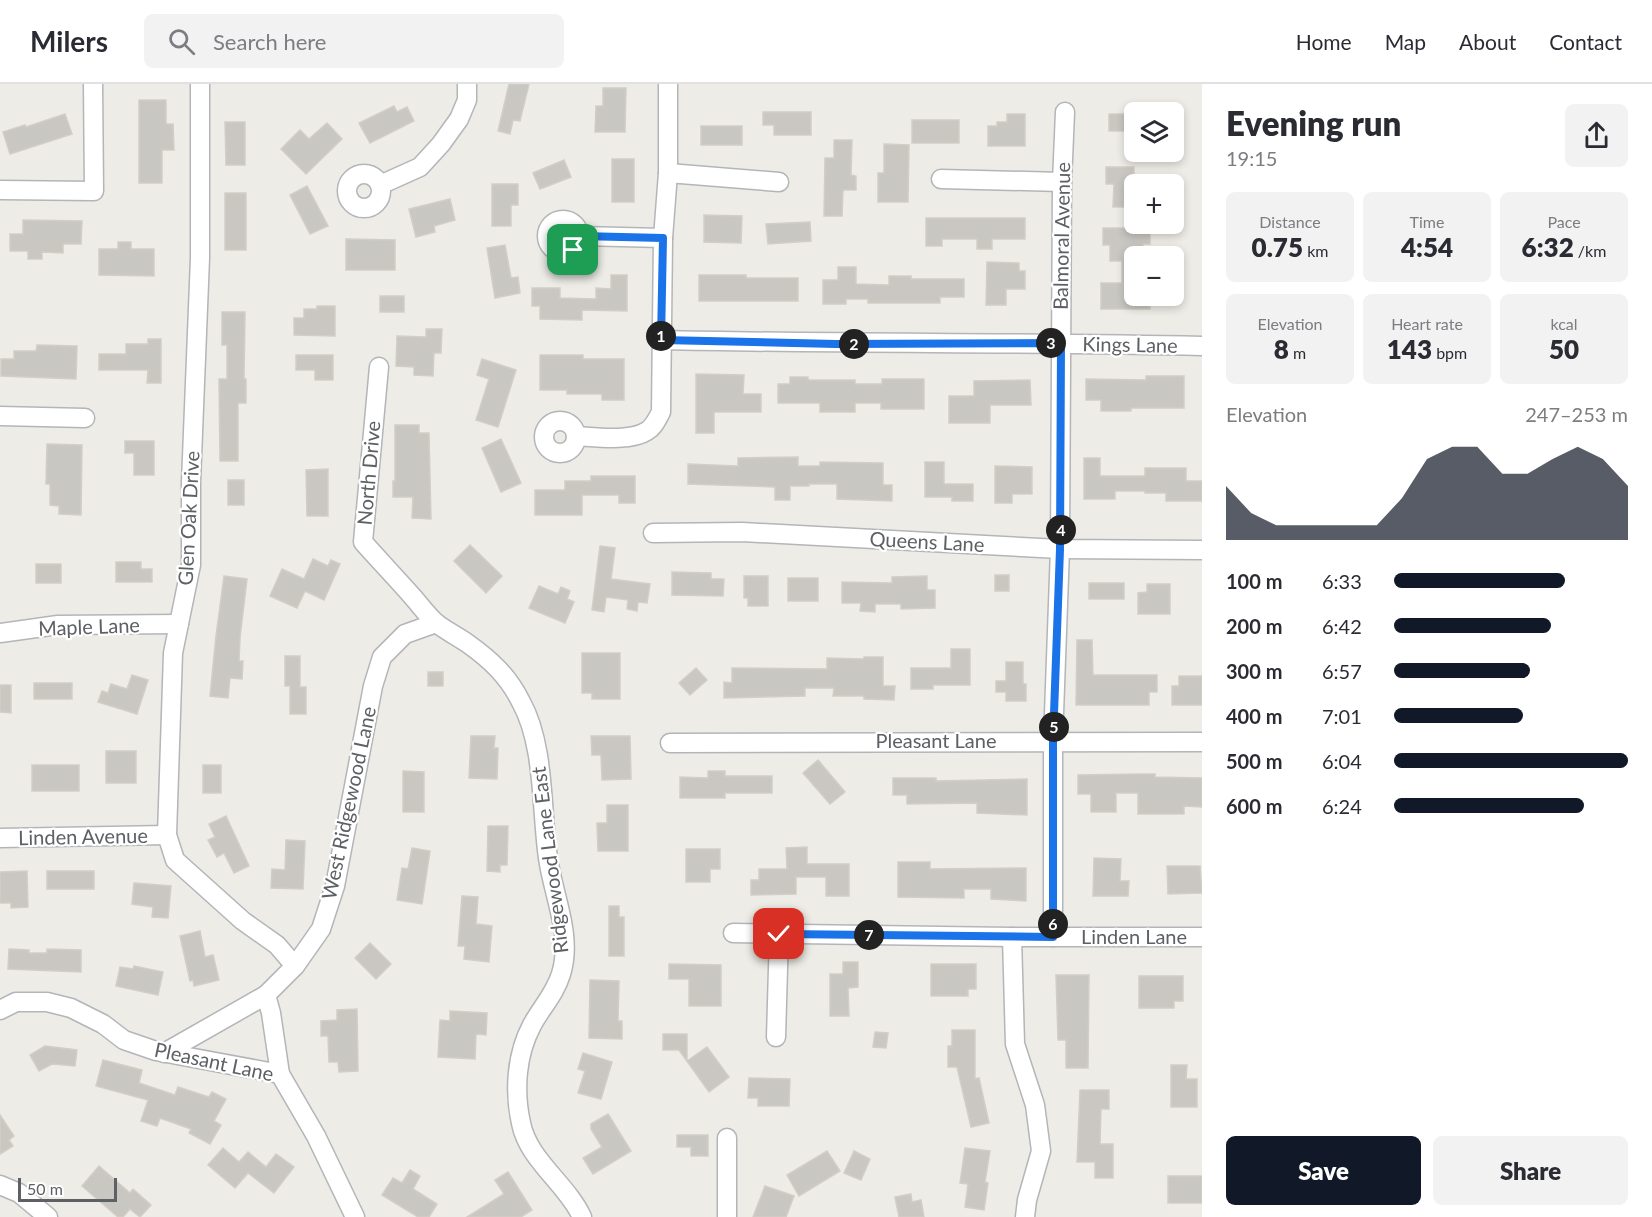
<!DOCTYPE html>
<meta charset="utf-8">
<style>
body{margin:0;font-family:Lato,sans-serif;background:#f2f2f3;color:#2b2b33;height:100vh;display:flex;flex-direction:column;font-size:22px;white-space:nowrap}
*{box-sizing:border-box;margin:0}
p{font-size:20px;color:#7c7c81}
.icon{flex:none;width:33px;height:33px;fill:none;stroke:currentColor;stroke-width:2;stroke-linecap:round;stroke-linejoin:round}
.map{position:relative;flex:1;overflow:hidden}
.side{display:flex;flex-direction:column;background:#fff;width:450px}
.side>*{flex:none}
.tools{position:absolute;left:1124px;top:18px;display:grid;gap:12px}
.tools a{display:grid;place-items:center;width:60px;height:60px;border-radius:9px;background:#fff;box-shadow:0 3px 9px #0003;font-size:30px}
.scale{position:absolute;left:18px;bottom:15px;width:99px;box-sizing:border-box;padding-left:6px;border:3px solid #5d6064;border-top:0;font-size:16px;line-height:21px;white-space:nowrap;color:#5d6064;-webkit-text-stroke:4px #fff;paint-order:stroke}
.pin{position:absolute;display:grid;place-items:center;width:51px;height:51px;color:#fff;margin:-26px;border-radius:12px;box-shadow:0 3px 9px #0006}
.km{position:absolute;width:30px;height:30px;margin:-15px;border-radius:50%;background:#222;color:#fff;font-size:16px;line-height:30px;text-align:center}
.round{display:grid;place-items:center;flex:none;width:63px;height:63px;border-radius:9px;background:#f2f2f3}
.head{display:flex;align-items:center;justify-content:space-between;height:102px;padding:0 24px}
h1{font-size:33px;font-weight:800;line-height:45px}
.metrics{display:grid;grid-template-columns:repeat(3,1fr);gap:9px;height:102px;padding:6px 24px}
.metrics div{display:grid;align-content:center;border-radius:9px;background:#f2f2f3;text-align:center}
.metrics b{font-size:26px;font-weight:800}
.metrics small{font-size:16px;font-weight:400}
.metrics p{font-size:16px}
.chart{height:168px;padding:12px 24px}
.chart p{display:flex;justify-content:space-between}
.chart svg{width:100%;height:108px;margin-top:6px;fill:#111827;opacity:.7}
.action{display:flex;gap:12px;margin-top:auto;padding:12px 24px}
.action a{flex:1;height:69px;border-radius:9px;background:#111827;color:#fff;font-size:24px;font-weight:800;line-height:69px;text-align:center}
.action a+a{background:#f2f2f3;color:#2b2b33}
ul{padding:0 24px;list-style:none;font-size:20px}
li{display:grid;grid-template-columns:96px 72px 1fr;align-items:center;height:45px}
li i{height:15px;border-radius:8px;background:#111827}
header{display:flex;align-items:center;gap:36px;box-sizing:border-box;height:84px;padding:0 30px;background:#fff;border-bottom:2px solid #e1e1e2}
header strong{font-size:28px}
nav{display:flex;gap:33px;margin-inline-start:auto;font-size:21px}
.search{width:420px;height:54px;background:#f2f2f3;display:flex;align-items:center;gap:15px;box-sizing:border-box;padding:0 21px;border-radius:9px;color:#7c7c81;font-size:22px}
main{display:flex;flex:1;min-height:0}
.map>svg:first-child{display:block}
.building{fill:#c9c7c2;stroke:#d2cec5;stroke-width:1.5}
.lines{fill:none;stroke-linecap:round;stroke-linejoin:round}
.minor-casing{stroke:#b3b5b9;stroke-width:21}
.minor{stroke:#fff;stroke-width:18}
.route-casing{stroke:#fff;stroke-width:12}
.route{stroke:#1a73e8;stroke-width:8}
.labels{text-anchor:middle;stroke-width:4.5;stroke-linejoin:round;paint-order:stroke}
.street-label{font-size:20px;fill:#5d6064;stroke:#fff}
</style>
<header>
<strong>Milers</strong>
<div class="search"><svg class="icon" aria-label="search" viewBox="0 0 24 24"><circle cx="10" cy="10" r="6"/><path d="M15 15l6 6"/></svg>Search here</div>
<nav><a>Home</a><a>Map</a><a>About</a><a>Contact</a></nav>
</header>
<main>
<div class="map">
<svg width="1202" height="1133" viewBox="0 0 1202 1133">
<rect width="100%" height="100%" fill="#eeece6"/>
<g class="building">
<path d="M509,0h20l-9,37 -7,-1 -3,14 -12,-3z"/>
<path d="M603,4h23l-1,44h-30l1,-26h7z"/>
<path d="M139,16h27v24h7l1,26h-12v33h-23z"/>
<path d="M394,22l3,6 10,-5 7,14 -44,22 -11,-20z"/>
<path d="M763,28h48v23h-37v-10h-11z"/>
<path d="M65,30l7,20 -62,20 -7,-22 22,-7 1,2z"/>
<path d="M1007,30h18v32h-37v-20h9v-4h10z"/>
<rect x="1109" y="30" width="25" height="17"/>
<rect x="912" y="36" width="47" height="23"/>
<path d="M225,38h20v43h-19z"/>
<path d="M327,39l15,16 -36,35 -25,-25 19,-19 9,9z"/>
<rect x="701" y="42" width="41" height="19"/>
<path d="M834,56h18l-1,35 5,1v14h-13l-1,26h-18l1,-58h9z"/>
<path d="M884,60l25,1 -1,57h-30v-29h6z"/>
<rect x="612" y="75" width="22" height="43"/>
<path d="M564,76l7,17 -31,12 -7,-16z"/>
<path d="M1106,83h28v40h-21l1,-23h-8z"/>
<path d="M492,100h26v21h-7v21h-19z"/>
<path d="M307,102l21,40 -18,8 -20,-39z"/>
<rect x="225" y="109" width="21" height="57"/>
<path d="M450,115l5,21 -21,6 1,6 -19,5 -7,-28z"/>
<path d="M704,131l38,1 -1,27 -37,-1z"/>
<path d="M926,134h99v21h-33v10h-15v-10h-35v7h-16z"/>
<path d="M23,136l59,1 -1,23h-18v9l-21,-1v7h-14v-8h-18v-17h13z"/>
<path d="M810,138l1,19 -43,3 -2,-20z"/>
<path d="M1103,144h47v16h-7v12h-9v40h16v13h-49v-26h21v-22h-12v-16h-7z"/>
<path d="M346,155l49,1v30h-49z"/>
<path d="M118,158h13v7h23v27l-55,-1v-26h19z"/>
<path d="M505,161l6,33 7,-1 2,16 -25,5 -8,-50z"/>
<path d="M987,178l32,1v8h6v18h-19v16h-20z"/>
<path d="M838,183h18v17l33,1v-9h22v3h53v18h-24v6h-72v-4h-22v5h-23v-24h15z"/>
<path d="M611,191h16v36l-45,-1v10l-42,-1v-13h-8v-18h28v10l36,1v-11l15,1z"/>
<path d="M699,191h47v3h52v23h-99z"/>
<rect x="380" y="212" width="24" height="16"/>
<path d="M317,222h18v30l-41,-1v-17h10v-9h13z"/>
<path d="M222,228h23l-1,67h2v24h-8v58h-18l-1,-82h8v-34h-5z"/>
<path d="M426,245h16l-1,24h-7l-1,23 -19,-1v-8l-18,-1 1,-30 29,1z"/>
<path d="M148,255h13v44h-14l1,-13h-49v-16h27v-10h22z"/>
<path d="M37,261l40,1 -1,33 -75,-3v-17h13v-8h22z"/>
<path d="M296,271h37v25h-18v-10h-19z"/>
<path d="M540,271h43v4h41v41h-22v-6h-35v-4h-27z"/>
<path d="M482,275l34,11 -18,57 -22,-7 13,-41 -12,-4z"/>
<path d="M696,290l48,1 -1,19h18v18h-47v21h-18z"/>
<path d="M1146,292h38v32h-53v3h-30v-11h-15v-21l60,1z"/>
<path d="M790,293h18v3h47v4h27v-5h42v30h-43v-6h-26v9h-35v-9h-42v-19h12z"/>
<path d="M1030,296l1,25h-41v18h-41v-27h25v-15z"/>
<path d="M395,341h24v8h10l2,86 -19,-1 1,-21h-20v-16h2z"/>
<path d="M501,355l20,44 -20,9 -19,-44z"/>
<path d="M125,357h29v34h-20v-22h-9z"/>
<path d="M47,360l35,1 -1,70 -22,-1v-8l-9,-1v-21h-4z"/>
<path d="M798,373v9h22v-4l63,1v22h9v16l-55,-2v-15h-28v2h-19v14h-15v-13l-87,-3v-20l50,2v-8z"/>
<path d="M1084,374h16v18h45v-8h41v13h16v20h-36v-8h-21v-2h-30v8h-31z"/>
<path d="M925,378h19v22h29v17h-21v-4h-27z"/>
<path d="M995,382l37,1v27h-20v9h-17z"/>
<path d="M328,385v47h-21l-1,-46z"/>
<path d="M591,392h44v27h-16v-8h-37v20h-47v-25h30v-9h26z"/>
<rect x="228" y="396" width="16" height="25"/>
<path d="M470,461l32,31 -16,17 -32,-32z"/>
<path d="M600,462l15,2 -4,31 39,5 -3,19 -9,-1 -1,9 -10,-2 1,-9 -22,-3 -2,15 -12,-2z"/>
<path d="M313,475l15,7 3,-6 9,4 -16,36 -19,-9 -8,17 -27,-12 12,-27 22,10z"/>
<path d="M116,478h25v7h11v13h-36z"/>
<rect x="36" y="480" width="25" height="19"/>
<path d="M672,488l39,1v6h13l-1,17 -51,-1z"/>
<rect x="995" y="491" width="14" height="16"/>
<path d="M224,492l23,3 -7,59 -1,23h4l-1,18 -12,-1 -2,20 -18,-2 6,-60z"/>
<path d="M744,492h24v30h-20v-8h-4z"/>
<path d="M927,492v14h8v18l-34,1v-5h-26v8l-15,-1 1,-8h-19v-21l50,1v-6z"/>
<rect x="788" y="494" width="30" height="23"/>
<rect x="1089" y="499" width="35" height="16"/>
<path d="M1147,500h23v30h-32v-21l9,-1z"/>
<path d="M539,502l19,8 3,-7 9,4 -3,8 7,3 -9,21 -36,-15z"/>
<path d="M1077,556h15l1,35h64v17h-8v13h-73z"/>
<path d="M951,565h19v36h-37v4h-22v-21h40z"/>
<path d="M582,569h38v46h-28v-6h-10z"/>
<path d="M285,572h15v31h6v27h-16v-28h-5z"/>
<path d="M864,573h19v29h12l-1,14 -30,-1v-3h-31l1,-8h-29v8l-81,2v-16l8,1v-15l95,1v-11l37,1z"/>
<path d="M1006,578h17v22h3v17h-20v-9h-10v-11h10z"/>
<path d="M696,584l11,12 -17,15 -11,-12z"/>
<rect x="428" y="588" width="15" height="14"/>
<path d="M132,591l16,5 -11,34 -39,-12 4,-11 6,2 3,-9 16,5z"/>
<path d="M1179,592h23v29h-30v-19h7z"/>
<rect x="34" y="599" width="38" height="16"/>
<path d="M0,601h11v28l-11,-1z"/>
<path d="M471,652h24l-1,12h4l-1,31 -28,-1z"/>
<path d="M591,652h39l1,43 -29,1 -1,-25h-9z"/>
<rect x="106" y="667" width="30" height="32"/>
<path d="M818,676l27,32 -15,12 -27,-31z"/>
<rect x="32" y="681" width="47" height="26"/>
<rect x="203" y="681" width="18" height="28"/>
<path d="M403,687l21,1v40h-21z"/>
<path d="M708,687h17v5h47v17h-47v5h-45v-21l28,1z"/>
<path d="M1138,690h17v3l47,1v29l-18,-1v8h-46v-21h-22v19h-25v-18h-13v-19z"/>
<path d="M893,694h43v3l91,-2v36l-50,-2v-10l-70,1v-9h-14z"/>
<path d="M607,721h21v46h-30l-1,-28h10z"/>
<path d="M226,732l23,50 -15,7 -10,-20 -7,4 -9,-17 7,-3 -6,-13z"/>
<path d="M488,742h20l-1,39h-7v7l-13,-1z"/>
<path d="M286,756l19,1 -2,48 -32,-1 1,-19 13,1z"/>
<path d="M807,763v17h42v32h-23v-19h-30v17l-45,1v-15h8v-11h28l-1,-21z"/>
<path d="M412,764l18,3 -8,53 -25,-4 5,-32 6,1z"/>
<path d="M686,765h34v20h-10v13h-24z"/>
<path d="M1094,774l27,1 -1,22h9l-1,15h-35z"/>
<path d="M898,778h32v7l96,-1v33l-35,-2v-10h-27v9l-66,-1z"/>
<path d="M1167,782h33l2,27 -34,1z"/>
<path d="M27,787l1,36 -17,1v-5h-11v-31z"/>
<rect x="47" y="787" width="47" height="18"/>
<path d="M134,799l37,3 -3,32 -16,-1 1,-10 -21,-3z"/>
<path d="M462,812l16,1 -2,27 16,2 -3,36 -25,-3 1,-13h-7z"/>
<path d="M609,822h10v11h5v39h-15z"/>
<path d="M200,847l5,26 8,-2 6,25 -25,6 -1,-6 -3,1 -10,-45z"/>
<path d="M370,859l21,21 -15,15 -21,-21z"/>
<path d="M9,865l20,1v3h18v-4l34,1v22l-73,-3z"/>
<path d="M843,878h15v25l-10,1 1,28h-19v-42h13z"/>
<path d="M669,880l52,1v41h-32v-27h-20z"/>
<path d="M931,880h45v25h-8v7h-37z"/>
<path d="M134,882l29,6 -5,23 -42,-9 4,-19 13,2z"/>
<path d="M1056,891h33l-1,93h-22v-28h-8z"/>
<path d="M1139,892h44v25h-9v7h-35z"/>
<path d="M590,896l29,1 -1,40h4v18l-33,-1z"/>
<path d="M357,925l1,62 -19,1 -1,-10h-9l-1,-26h-7v-15l16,-1v-10z"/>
<path d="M450,927l37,2 -1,22 -10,-1 -1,25 -37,-2 2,-37 10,1z"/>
<path d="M952,946h23v49l4,-1 10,45 -18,4 -14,-60h-9v-21h4z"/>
<path d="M875,948l13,1 -2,15 -13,-1z"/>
<path d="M663,950h24v27l20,-14 22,30 -20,15 -30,-42h-16z"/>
<path d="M45,962l32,4 -2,16 -23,-2 -13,7 -9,-16z"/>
<path d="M583,969l29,9 -11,37 -23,-6 7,-22 -7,-2z"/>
<path d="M103,976l39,10 -3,13 36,12 3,-8 31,10 3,-5 14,7 -12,22 7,4 -11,19 -21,-11 2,-4 -31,-11 -3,8 -16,-5 7,-21 -52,-14z"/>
<path d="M1171,981h16l-1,14h11v28h-26z"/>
<path d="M749,994l41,1 -1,27h-31v-8h-10z"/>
<path d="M1080,1006h29v19h-8l-1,35h13v34h-18v-16h-18z"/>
<path d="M608,1030l23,37 -38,23 -10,-16 19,-11 -11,-18v-5z"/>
<path d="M0,1031l14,21 -5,4 4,6 -13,8z"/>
<path d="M677,1051h31v21h-17v-9h-14z"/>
<path d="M223,1064l16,14 9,-10 18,15 10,-13 18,13 -20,26 -26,-20 -13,15 -27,-23z"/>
<path d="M965,1064l25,3 -5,31 3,1 -4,27 -19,-3 3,-23 -8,-1z"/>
<path d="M827,1067l13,20 -41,25 -12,-21z"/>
<path d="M854,1067l16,8 -9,21 -17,-7z"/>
<path d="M99,1082l31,27 3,-4 18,16 -11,12 -10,-8 -7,8h-5l-36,-31z"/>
<path d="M410,1086l10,6 -7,13 24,15 -8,13h-11l-36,-22 11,-17 9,5z"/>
<path d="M508,1088l24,38 -11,7h-54l37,-23 -9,-14z"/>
<rect x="1168" y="1092" width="34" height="27"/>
<path d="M765,1102l29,10 -8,21h-33z"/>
<path d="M911,1110l1,8 9,-2 3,17h-25l-4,-20z"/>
</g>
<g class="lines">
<defs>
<g id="minor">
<path d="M200,0v174l-9,224v83l-18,88 -6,182 8,25 68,61 34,24 18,21"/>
<path d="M668,89l111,9"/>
<circle cx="364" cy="107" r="17"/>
<path d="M941,95l121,3"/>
<path d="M380,101l40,-18 21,-23 18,-25 8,-19v-16"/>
<path d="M0,106l94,1 -1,-107"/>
<circle cx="563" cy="152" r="16"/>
<path d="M580,152l83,2"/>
<path d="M661,256c181,4 361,2 541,6"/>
<path d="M379,283l-16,175c16,18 33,36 49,54 8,9 15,19 24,27 9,7 21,13 31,20 24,17 41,33 54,59 24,43 20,107 27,156 5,37 25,78 13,116 -6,20 -20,34 -29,51 -16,30 -18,66 -11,98 7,37 46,61 61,94"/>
<path d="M0,332l85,2"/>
<circle cx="560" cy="353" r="16"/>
<path d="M576,352c19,1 54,6 71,-5 7,-4 10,-12 14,-19l2,-174 5,-65v-89"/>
<path d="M653,449l89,-1 318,17 142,1"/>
<path d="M0,549l58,-8 121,-1"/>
<path d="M670,659l532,-1"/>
<path d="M0,754l167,-3"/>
<path d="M733,849l279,4h190"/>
<path d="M1012,853l3,107 20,61 6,46 -14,49 -2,17"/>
<path d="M1053,853v-196l7,-192 2,-367 3,-70"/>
<path d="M266,911l5,18 9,61"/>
<path d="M0,926l16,-8h31l24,6 32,16 21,16 32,11 124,23 36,62 39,81"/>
<path d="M776,953l3,-103"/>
<path d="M164,969l102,-58 29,-29 26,-37 14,-43 38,-200 9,-29 23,-23 31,-11"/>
<path d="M0,1101l19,8 29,24"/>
<path d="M727,1133v-79"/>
</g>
</defs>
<use href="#minor" class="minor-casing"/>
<use href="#minor" class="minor"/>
</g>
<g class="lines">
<defs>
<path id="route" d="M573,166l4,-4 3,-10 83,2 -2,102 175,4 225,-1 -1,206 -7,192v196l-274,-3"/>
</defs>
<use href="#route" class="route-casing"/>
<use href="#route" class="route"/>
</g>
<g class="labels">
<g class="street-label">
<text transform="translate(1062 152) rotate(-89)" y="7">Balmoral Avenue</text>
<text transform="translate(1130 261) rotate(1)" y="7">Kings Lane</text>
<text transform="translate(369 389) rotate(-85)" y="7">North Drive</text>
<text transform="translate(189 434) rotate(-87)" y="7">Glen Oak Drive</text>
<text transform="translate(927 458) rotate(3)" y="7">Queens Lane</text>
<text transform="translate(89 543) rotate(-2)" y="7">Maple Lane</text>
<text x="936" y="664">Pleasant Lane</text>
<text transform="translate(349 719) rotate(-78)" y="7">West Ridgewood Lane</text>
<text transform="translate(83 753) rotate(-1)" y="7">Linden Avenue</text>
<text transform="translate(550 776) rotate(-97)" y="7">Ridgewood Lane East</text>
<text x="1134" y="860">Linden Lane</text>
<text transform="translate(214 978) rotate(12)" y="7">Pleasant Lane</text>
</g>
</g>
</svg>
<div class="tools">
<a><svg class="icon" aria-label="layers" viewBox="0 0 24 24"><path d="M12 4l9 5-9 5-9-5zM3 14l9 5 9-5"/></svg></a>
<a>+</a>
<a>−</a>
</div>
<div class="scale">50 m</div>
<div class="pin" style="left:573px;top:166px;background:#1e9e55"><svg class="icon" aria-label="arrive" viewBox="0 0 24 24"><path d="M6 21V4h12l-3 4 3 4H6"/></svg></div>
<div class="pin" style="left:779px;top:850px;background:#d93025"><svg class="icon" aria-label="check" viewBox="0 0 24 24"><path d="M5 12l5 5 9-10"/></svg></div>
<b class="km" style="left:661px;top:252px">1</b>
<b class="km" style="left:854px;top:260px">2</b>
<b class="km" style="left:1051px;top:259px">3</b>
<b class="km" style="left:1061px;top:446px">4</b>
<b class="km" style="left:1054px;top:643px">5</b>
<b class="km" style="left:1053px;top:840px">6</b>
<b class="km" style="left:869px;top:851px">7</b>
</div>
<section class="side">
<div class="head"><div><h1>Evening run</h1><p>19:15</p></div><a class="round"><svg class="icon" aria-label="share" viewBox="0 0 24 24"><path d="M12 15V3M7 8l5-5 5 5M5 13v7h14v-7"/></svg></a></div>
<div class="metrics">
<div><p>Distance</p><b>0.75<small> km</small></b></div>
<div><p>Time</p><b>4:54</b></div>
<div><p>Pace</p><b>6:32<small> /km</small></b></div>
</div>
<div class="metrics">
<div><p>Elevation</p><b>8<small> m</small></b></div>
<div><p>Heart rate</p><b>143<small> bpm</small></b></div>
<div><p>kcal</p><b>50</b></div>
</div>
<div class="chart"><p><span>Elevation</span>247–253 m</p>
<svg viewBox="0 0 160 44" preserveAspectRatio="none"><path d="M0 44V22L10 33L20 38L30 38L40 38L50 38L60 38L70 27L80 11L90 6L100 6L110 17L120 17L130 11L140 6L150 11L160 22V44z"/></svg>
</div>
<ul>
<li><b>100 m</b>6:33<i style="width:73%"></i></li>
<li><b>200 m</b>6:42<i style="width:67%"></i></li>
<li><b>300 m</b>6:57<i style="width:58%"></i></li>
<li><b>400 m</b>7:01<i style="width:55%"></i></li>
<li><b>500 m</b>6:04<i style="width:100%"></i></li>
<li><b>600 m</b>6:24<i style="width:81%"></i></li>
</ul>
<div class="action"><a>Save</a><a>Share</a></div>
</section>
</main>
